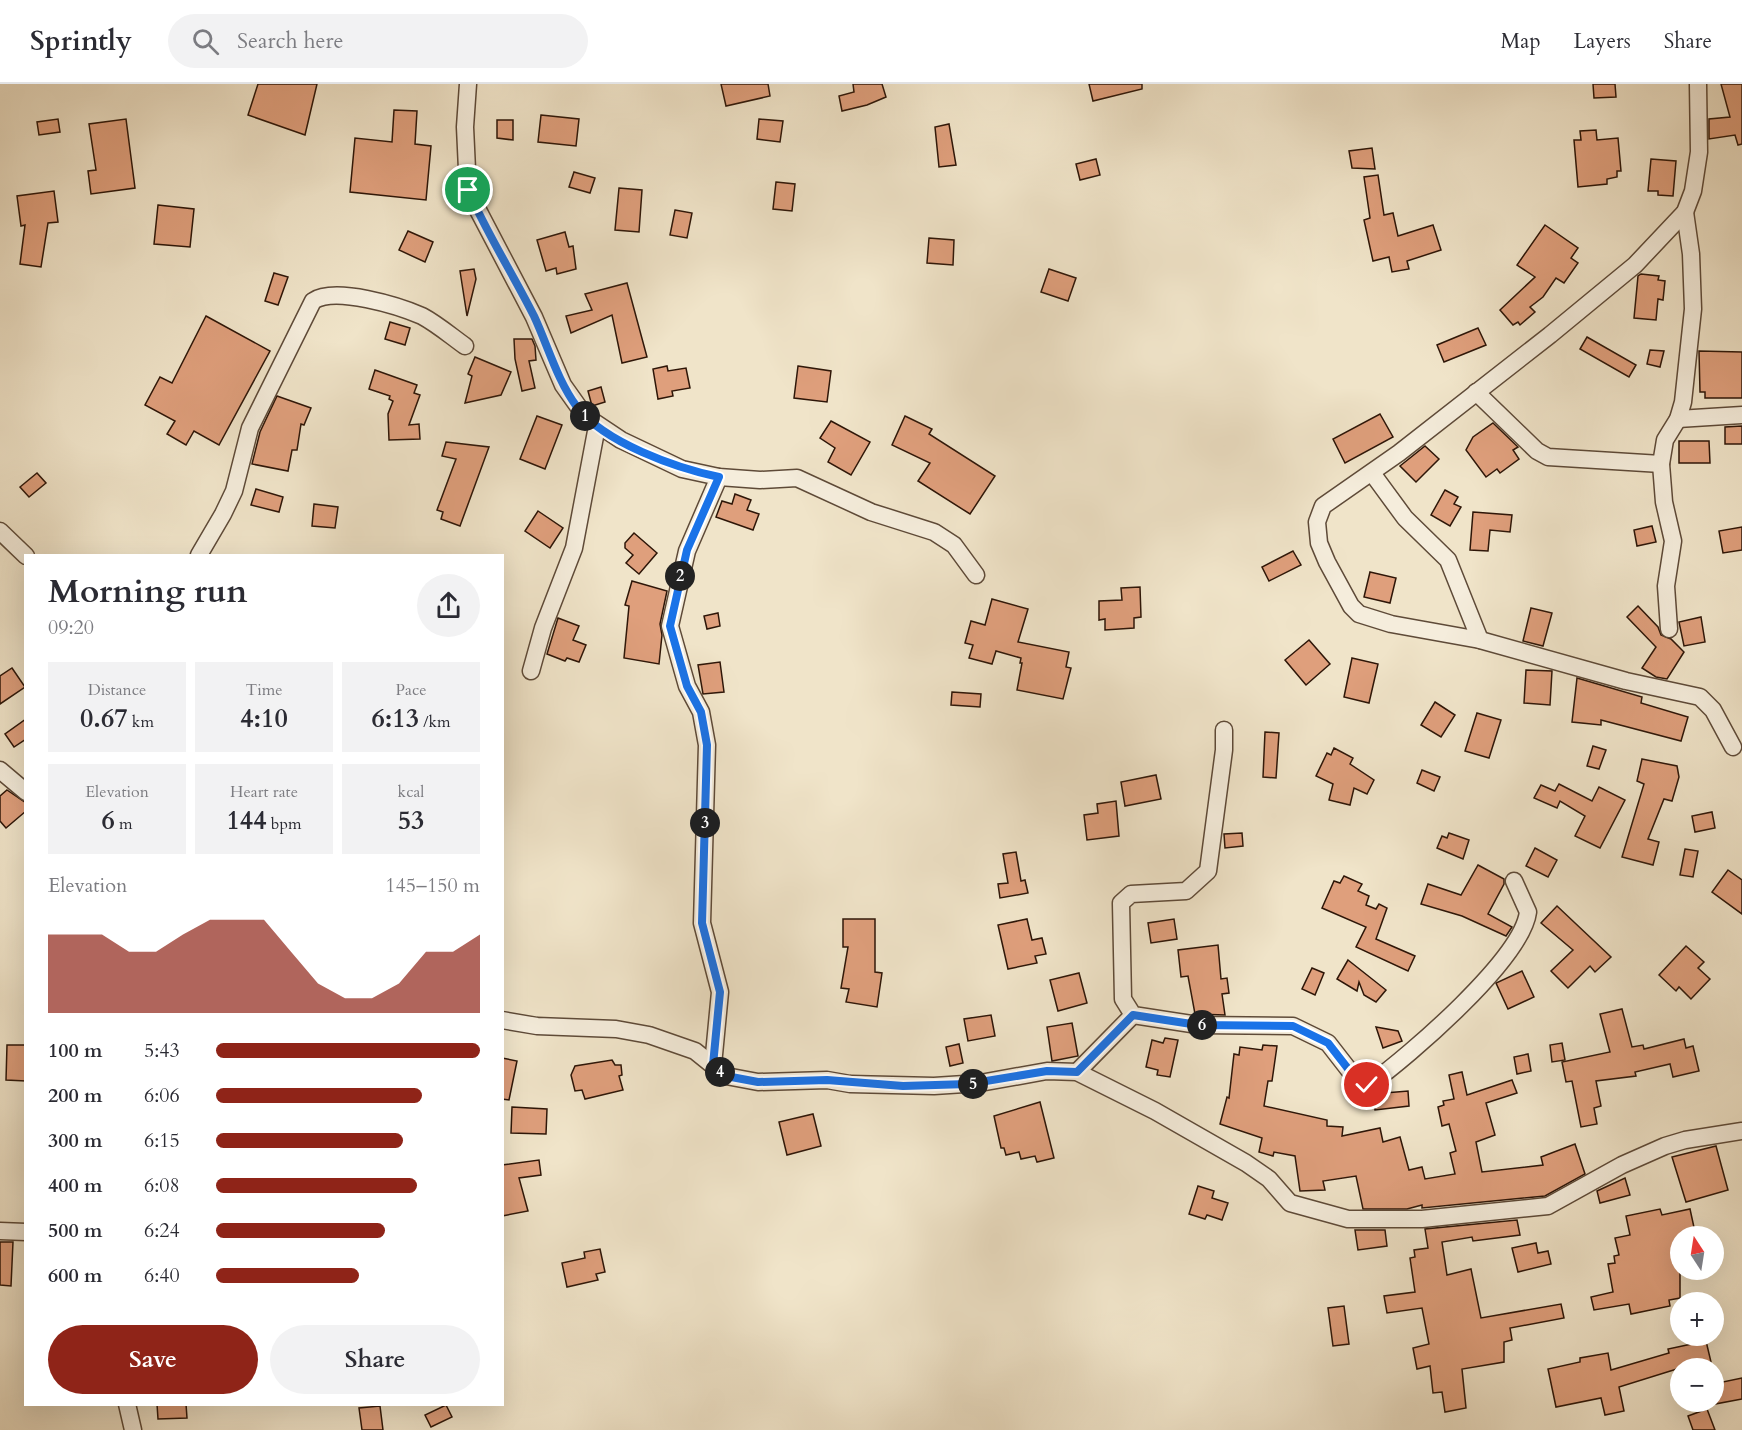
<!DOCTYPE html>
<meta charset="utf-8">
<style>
body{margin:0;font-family:Cardo,serif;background:#f2f2f3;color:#2b2b33;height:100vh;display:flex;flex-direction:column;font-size:22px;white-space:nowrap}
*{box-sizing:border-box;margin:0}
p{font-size:20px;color:#7c7c81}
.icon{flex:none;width:33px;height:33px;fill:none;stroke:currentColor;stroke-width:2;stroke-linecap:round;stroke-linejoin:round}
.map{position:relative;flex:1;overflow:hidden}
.panel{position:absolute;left:24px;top:470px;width:480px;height:852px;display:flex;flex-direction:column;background:#fff;border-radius:0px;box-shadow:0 6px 24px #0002}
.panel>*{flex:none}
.needle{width:39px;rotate:348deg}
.controls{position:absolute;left:1670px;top:1142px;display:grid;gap:12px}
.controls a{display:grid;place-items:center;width:54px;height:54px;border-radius:50%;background:#fff;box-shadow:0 6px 24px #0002;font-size:30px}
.pin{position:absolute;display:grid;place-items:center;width:51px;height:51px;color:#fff;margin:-26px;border:3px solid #fff;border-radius:50%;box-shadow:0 2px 6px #0007}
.km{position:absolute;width:30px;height:30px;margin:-15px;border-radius:50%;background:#222;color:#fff;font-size:16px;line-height:30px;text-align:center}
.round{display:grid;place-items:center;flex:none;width:63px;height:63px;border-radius:32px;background:#f2f2f3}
.overview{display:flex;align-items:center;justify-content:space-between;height:102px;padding:0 24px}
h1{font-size:33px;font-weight:800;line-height:45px}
.stats{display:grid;grid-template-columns:repeat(3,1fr);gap:9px;height:102px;padding:6px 24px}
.stats div{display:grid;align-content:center;border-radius:0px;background:#f2f2f3;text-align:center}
.stats b{font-size:26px;font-weight:800}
.stats small{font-size:16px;font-weight:400}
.stats p{font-size:16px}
.chart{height:168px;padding:12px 24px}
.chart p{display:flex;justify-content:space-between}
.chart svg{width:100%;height:108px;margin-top:6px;fill:#8f2418;opacity:.7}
.button{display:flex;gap:12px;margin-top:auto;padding:12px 24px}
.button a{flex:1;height:69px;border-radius:36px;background:#8f2418;color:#fff;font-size:24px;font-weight:800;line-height:69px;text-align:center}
.button a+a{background:#f2f2f3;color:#2b2b33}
ul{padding:0 24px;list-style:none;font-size:20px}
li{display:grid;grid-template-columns:96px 72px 1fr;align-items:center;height:45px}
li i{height:15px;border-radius:8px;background:#8f2418}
header{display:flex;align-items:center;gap:36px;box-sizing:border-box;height:84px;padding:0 30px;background:#fff;border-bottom:2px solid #e1e1e2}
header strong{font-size:28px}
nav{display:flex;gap:33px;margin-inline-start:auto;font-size:21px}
.search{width:420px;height:54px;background:#f2f2f3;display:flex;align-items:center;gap:15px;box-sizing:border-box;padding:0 21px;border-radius:33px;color:#7c7c81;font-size:22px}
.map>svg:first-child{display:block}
.building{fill:#df9f7c;stroke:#2e1608;stroke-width:1.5}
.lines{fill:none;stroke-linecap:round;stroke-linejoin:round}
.minor-casing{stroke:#5e4a38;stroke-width:19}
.minor{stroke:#f5eddc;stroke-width:16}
.route-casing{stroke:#fff;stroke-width:12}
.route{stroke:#1a73e8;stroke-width:8}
</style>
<header>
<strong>Sprintly</strong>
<div class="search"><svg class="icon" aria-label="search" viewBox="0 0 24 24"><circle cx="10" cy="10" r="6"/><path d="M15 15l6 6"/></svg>Search here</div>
<nav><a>Map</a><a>Layers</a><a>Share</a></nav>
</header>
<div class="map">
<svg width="1742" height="1346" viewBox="0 0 1742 1346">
<rect width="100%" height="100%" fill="#f0e4c9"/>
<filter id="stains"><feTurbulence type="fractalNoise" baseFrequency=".00333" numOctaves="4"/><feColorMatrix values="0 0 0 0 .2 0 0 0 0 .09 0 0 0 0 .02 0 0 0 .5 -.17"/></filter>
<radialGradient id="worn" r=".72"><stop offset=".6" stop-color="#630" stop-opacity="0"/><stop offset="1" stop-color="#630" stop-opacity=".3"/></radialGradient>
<g class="building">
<path d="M258,0h59l-12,51 -57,-20z"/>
<path d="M721,0h47l2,12 -44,10z"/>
<path d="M853,0h29l4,13 -19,8 -25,6 -3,-15 15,-4z"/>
<path d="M1089,0h53v5l-49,12z"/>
<path d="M1593,0h22l1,13 -22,1z"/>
<path d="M1721,0h21v60l-4,1 -3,-10 -26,4v-20l21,-2z"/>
<path d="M394,26l23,1 -2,33 16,2 -5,54 -76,-8 5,-54 37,4z"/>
<path d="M541,31l38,4 -3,27 -38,-4z"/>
<path d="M58,35l2,13 -21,3 -2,-13z"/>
<path d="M126,35l9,69 -44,6 -3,-23 8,-1 -7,-46z"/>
<path d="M759,35l24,2 -3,21 -23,-3z"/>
<path d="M497,36h16v20l-16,-2z"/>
<path d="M949,40l7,41 -17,2 -4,-40z"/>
<path d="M1596,46l1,10 21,-2 3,33h-4v6l-10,2v5l-29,3 -4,-47h7l-1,-9z"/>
<path d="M1372,64l3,21 -23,-1 -3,-17z"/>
<path d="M1096,75l4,16 -20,5 -4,-16z"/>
<path d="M1651,75l25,2 -3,35 -15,-1v-4h-10z"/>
<path d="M574,88l21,6 -5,15 -21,-6z"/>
<path d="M1378,91l6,40 9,-2 5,23 35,-11 8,25 -34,11 2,8 -17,3 -3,-15 -16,4 -9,-41 6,-2 -6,-41z"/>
<path d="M776,98l19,2 -3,27 -19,-2z"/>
<path d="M619,104l23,2 -3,42 -24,-2z"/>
<path d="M54,107l4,31 -10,1 -7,44 -21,-3 5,-39 -4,1 -4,-30z"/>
<path d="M158,121l36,4 -4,38 -36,-3z"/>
<path d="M675,126l17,3 -5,25 -17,-3z"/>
<path d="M1545,141l33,23 -7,10 7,5 -14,20 -8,-5 -13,19 -13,10 5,5 -15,13 -2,-3 -5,3 -13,-15 35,-33 -18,-12z"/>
<path d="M408,147l25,11 -8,20 -26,-12z"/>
<path d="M565,148l4,15 4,-1 3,23 -19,5 -1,-6 -10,3 -9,-31z"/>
<path d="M929,154l25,2 -1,25 -26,-2z"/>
<path d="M474,185l2,10 -9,37 -7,-45z"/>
<path d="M1049,185l27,9 -8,23 -27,-9z"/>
<path d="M274,189l14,4 -10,28 -13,-4z"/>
<path d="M1641,190l18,2 -1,4 7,1 -2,19 -5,-1 -2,21 -22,-2 4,-42z"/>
<path d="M627,199l20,74 -25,6 -10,-48 -41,18 -5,-17 26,-6 -7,-16z"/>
<path d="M206,232l64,35 -51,94 -25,-14 -8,14 -19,-11 8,-13 -30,-16 15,-28 12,6z"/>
<path d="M390,238l20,6 -5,17 -20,-6z"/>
<path d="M1478,244l8,17 -42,17 -7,-17z"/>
<path d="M1587,253l49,28 -7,12 -49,-28z"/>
<path d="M514,255h18l3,7 1,14 -7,1 6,27 -13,3 -7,-32z"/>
<path d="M1650,266l14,1 -4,16 -13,-3z"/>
<path d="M1699,267l43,1v46h-37v-6h-5z"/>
<path d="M475,273l36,15 -10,23 -36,8 7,-27 -4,-2z"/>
<path d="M667,282l1,5 18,-3 4,20 -18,3 1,5 -15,3 -5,-30z"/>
<path d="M798,282l33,5 -4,31 -33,-4z"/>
<path d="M375,286l42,15 -3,8 6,2 -11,30 10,-1 1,15 -31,1 -1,-26 5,-13 -4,-2 1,-3 -21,-7z"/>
<path d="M601,303l4,15 -13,4 -4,-15z"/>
<path d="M277,312l34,12 -7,17 -3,-1 -4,26h-5l-4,21 -36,-7 8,-32z"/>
<path d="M1380,330l13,23 -48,26 -12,-24z"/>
<path d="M537,332l25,9 -17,44 -25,-10z"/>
<path d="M905,332l27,13 -3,5 66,42 -25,38 -52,-33 12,-18 -38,-18z"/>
<path d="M831,337l39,21 -19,33 -23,-13 7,-14 -15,-10z"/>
<path d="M1493,339l25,24 -5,3 6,9 -19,14 -3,-4 -11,8 -20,-27 7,-13z"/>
<path d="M1742,342v18h-17v-17z"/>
<path d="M1679,357h30l1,22h-31z"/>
<path d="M446,358l43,5 -29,79 -19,-7 2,-7 -6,-2 19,-51 -14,-3z"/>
<path d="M1425,362l14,13 -23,23 -16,-16z"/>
<path d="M37,389l9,10 -17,14 -9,-10z"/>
<path d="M256,405l27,8 -4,15 -28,-7z"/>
<path d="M1445,406l13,7 -4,7 7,3 -11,19 -19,-11z"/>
<path d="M735,410l16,6 -4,10 12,4 -6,16 -37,-13 6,-16 10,3z"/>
<path d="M314,420l24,3 -3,21 -23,-2z"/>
<path d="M538,427l25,17 -13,20 -25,-17z"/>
<path d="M1473,428l39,3 -2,17 -20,-2 -2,21 -18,-1z"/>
<path d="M1652,442l4,16 -19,4 -3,-16z"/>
<path d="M1742,443v23l-19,3 -4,-22z"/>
<path d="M634,449l23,20 -18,21 -13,-11 7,-8 -8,-7v-5z"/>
<path d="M1293,467l8,14 -32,16 -7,-14z"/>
<path d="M1370,488l26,6 -6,25 -26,-6z"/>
<path d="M632,497l35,10 -7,33 2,11 -3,29 -35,-6 5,-52 -4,-1z"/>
<path d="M1140,503l1,30 -7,1v10l-29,2v-11l-6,1v-19l23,-1 -1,-12z"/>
<path d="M992,515l36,10 -10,33 51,10 -3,15 5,1 -8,31 -46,-9 5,-27h-2l1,-5 -25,-7 -4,13 -23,-6 4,-13 -8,-2 6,-22 14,4z"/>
<path d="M1638,522l20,21 3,8 10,4 13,13 -17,27 -11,-2 -14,-9 14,-21 -29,-30z"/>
<path d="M1531,524l21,5 -9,33 -20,-5z"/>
<path d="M718,529l2,13 -13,3 -3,-13z"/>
<path d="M1701,533l4,25 -21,4 -5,-24z"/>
<path d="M558,534l21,8 -6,14 13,5 -7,17 -12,-4 -2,3 -18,-7z"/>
<path d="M1309,556l21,24 -24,21 -21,-25z"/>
<path d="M1352,574l26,6 -9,39 -25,-6z"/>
<path d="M720,578l4,30 -21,2 -5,-29z"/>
<path d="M12,584l13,19 -25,17v-28z"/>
<path d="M1526,586l26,1 -2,34 -26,-2z"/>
<path d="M1577,594l65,19 -1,6 47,14 -7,24 -80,-21v5l-29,-3z"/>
<path d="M952,608l29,2 -1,13 -29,-2z"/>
<path d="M1435,618l20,13 -14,22 -20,-12z"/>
<path d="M1477,629l24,7 -12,38 -24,-7z"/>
<path d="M26,635v20l-12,8 -9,-13z"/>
<path d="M1265,648l14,1 -3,45 -13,-1z"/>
<path d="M1593,662l13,4 -7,19 -12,-3z"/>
<path d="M1334,664l19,10 -3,6 24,16 -7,14 -13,-6 -4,17 -21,-5 4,-16 -17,-8 11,-23 4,2z"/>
<path d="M1642,675l35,7 2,11 -7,24 -8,-2 -16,40 11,3 -6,23 -31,-8 22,-73 -7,-3z"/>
<path d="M1422,686l18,7 -6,14 -17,-8z"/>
<path d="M1156,691l5,24 -36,7 -4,-24z"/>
<path d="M1559,700l33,17 7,-14 26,13 -25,48 -25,-12 10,-20 -25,-15 -3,7 -23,-10 7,-13 14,6z"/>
<path d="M7,706l19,13v8l-20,17 -6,-7v-25z"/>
<path d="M1116,717l3,35 -32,4 -3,-25 14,-2 -1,-9z"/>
<path d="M1712,728l3,16 -20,4 -3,-16z"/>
<path d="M1242,749l1,13 -18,2 -1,-14z"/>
<path d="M1449,749l20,7 -6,19 -26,-11 5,-12 5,2z"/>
<path d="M1535,764l22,12 -9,17 -22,-11z"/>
<path d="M1685,765l13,2 -5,26 -13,-2z"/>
<path d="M1016,768l5,29 4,-1 3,13 -28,5 -2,-14 10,-1 -5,-29z"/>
<path d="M1478,781l26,14v5l-16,30 24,13 -6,9 -44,-20 -41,-12 7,-20 33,11z"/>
<path d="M1728,786l14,10v34l-30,-22z"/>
<path d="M1344,792l18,8 -4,7 11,5 -3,9 10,4 3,-5 8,4 -11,31 39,17 -7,15 -52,-24 10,-20 -44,-19 12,-27 6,2z"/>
<path d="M1557,822l54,51 -16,15 -5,-6 -22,22 -17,-17 22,-21 -32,-27z"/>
<path d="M843,835h32v53l7,1 -5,34 -31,-5 3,-13 -8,-1 7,-41h-5z"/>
<path d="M1027,835l5,21 10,-2 4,16 -11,2 2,7 -29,6 -10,-44z"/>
<path d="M1174,835l3,20 -26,4 -3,-20z"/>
<path d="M1218,861l3,34 6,-1 2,15 -7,1 3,21 -30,-1 -7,-38 -7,1 -3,-27z"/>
<path d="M1686,862l18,16 -6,6 12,11 -19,20 -12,-12 -3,4 -17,-16z"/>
<path d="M1348,876l38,30 -10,12 -12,-7 -5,-13 -2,9 -20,-12z"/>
<path d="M1312,884l12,5 -9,22 -13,-6z"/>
<path d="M1522,887l12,26 -26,12 -12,-26z"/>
<path d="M1079,889l8,30 -29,8 -8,-31z"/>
<path d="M1622,925l10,38 11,-2 1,4 40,-10 2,9 7,-2 6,25 -26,6 -3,-13 -35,8 1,4 -40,5 5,25 -7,2 3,16 -16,3 -9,-46 -6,1 -4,-20 48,-10 -10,-38z"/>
<path d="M991,931l4,21 -27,5 -4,-22z"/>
<path d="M1072,939l6,33 -26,5 -5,-34z"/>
<path d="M1376,943l22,4 4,10 -19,7z"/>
<path d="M1165,954l13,2 -8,37 -13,-2 1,-5 -12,-3 6,-27 11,3z"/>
<path d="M1562,959l3,17 -13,2 -2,-17z"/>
<path d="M959,960l4,19 -13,3 -4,-19z"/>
<path d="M7,961h19v36l-20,-1z"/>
<path d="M1263,961l14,1 -5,35h-4l-4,25 63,14v6l16,1 -1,9 38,-8 3,14 17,-5 9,33 13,-3 3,12 30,-5 -5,-21 6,-2 -7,-27 -7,2 -4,-19 6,-2 -1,-4 11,-2 -5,-24 13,-3 5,23 45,-15 5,13 -31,10 9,32 -19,7 6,30 61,-7 -2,-8 34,-13 10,30 -40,22 -123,12v-3l-15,4h-44l-7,-33 -33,5 2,9 -25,1 -5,-35 -21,-4 -1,4 -14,-4 3,-14 -42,-14 7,-27 2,1 5,-44 5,1 1,-8 22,3z"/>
<path d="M1528,970l3,17 -14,3 -3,-17z"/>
<path d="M502,974l15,3 -8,39 -7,-1z"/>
<path d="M612,976l3,5h6l1,10 -3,1 4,14 -38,9 -3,-9 -7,1 -4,-16 4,-9z"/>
<path d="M1408,1007l1,15 -34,4 -2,-16z"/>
<path d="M1040,1018l14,56 -17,4 -2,-6 -14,3 -2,-7 -13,3 -2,-7h-3l-7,-32z"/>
<path d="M512,1023l35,2 -1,25 -35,-1z"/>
<path d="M813,1030l8,32 -34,9 -8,-33z"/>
<path d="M1716,1062l12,44 -42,12 -14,-45z"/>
<path d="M539,1076l2,15 -22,3 9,33 -26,5v-51z"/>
<path d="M1625,1094l5,17 -30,8 -3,-12z"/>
<path d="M1198,1102l16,5 -2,7 16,5 -6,17 -15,-5 -2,4 -16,-5z"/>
<path d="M1660,1125l2,6 28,-6 5,23 -15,3v63l-11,2 1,6 -39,8 -2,-10 -35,6 -3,-13 22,-5 -5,-28 7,-1 -1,-7 5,-1 -4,-17 15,-3 -4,-19z"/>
<path d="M1517,1136l3,15 -47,6 -1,-4 -30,5 5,33 24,-6 10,49 80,-14 3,14 -54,10 2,12 -8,2v20l-42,7 4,39 -21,4 -3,-20 -9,1 -3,-27 -13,3 -4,-21 16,-4 -7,-36 -35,5 -3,-17 31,-4 -5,-34 5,-1 -1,-7 14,-2 -3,-19z"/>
<path d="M1355,1146h30l2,16 -29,4z"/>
<path d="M0,1158h13l-2,44 -11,-1z"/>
<path d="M1536,1159l2,10 10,-2 3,13 -33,8 -6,-24z"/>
<path d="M600,1165l5,23 -9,2 2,6 -31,7 -5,-24 23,-5 -1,-6z"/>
<path d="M1344,1222l5,38 -16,2 -5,-38z"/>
<path d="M1706,1257l5,21 -31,6 -61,19 5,24 -19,4 -4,-17 -45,9 -8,-38 32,-7v-4l28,-5 3,17 58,-17 -1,-4z"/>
<path d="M1742,1294v21l-27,5 -2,-20z"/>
<path d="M157,1320h29l1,14 -29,1z"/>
<path d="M446,1321l6,12 -21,10 -6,-12z"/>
<path d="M380,1322l3,24h-21l-3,-22z"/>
<path d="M1707,1325l8,21h-22l-5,-14z"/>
</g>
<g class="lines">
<defs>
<g id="minor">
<path d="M468,0l-3,43 3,64 66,126 29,68 22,31 36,24 61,29 37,8 41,3 37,-2 74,34 63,20 20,13 22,30"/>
<path d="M1698,0l1,68 -6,39 -8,21 -50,53 -85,70 -151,118 -76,53 -6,16 2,21 8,19 24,44 8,8 32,10 89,16 146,41 74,16 13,13 20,37"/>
<path d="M1476,308l61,59 11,6 113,7"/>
<path d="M1678,335l64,-4"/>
<path d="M1372,389l33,45 43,42 32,80"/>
<path d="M0,447l26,25"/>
<path d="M199,471l24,-41 11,-23 16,-63 63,-127c22,-15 86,5 109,15 15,8 29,20 43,30"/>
<path d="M1669,545l-3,-43 7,-45 -9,-39 -3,-38 4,-24 13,-21 5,-17 10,-93 -2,-55 -6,-42"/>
<path d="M531,587l12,-43 31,-80 23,-122"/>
<path d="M1224,646v20l-16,121 -22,20 -55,3 -10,9 2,96 10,16 65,10 95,1 35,17 28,36 8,5h6c39,-28 152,-125 158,-172l-14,-31"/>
<path d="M0,686l26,22"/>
<path d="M502,936l35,6 79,3 33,6 46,16 31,25 32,6 69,-2 23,4 84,2 46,-3 67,-12 30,1 78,39 91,52 23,16 21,24 58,16h74l126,-13 74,-41 43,-19 20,-6 57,-9"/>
<path d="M713,981l7,-73 -18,-69 5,-178 -6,-33 -14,-26 -17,-60 17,-75 32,-74"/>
<path d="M1077,988l56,-57"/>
<path d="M0,1147l26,1"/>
<path d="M127,1320l6,26"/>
</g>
</defs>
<use href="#minor" class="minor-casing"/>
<use href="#minor" class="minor"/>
</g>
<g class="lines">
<defs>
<path id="route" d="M468,106c19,44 45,84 66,126 14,30 23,64 43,91 28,36 99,61 142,70l-32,73 -17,76 17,60 14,26 6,33 -5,178 18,69 -7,73 13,11 32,6 69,-2 76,6 65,-2 79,-13 30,1 56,-57 65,10 95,1 35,17 28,36 11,6"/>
</defs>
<use href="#route" class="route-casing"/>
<use href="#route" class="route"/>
</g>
<rect width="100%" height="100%" filter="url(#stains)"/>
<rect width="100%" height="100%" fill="url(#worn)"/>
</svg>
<div class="controls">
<a><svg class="needle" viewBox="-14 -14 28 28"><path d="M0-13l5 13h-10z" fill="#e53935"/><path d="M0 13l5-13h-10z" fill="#7c7c81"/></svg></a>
<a>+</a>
<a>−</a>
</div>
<div class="pin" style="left:468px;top:106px;background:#1e9e55"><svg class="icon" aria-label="arrive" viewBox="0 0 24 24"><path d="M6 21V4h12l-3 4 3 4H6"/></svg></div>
<div class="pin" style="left:1367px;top:1001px;background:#d93025"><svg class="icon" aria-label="check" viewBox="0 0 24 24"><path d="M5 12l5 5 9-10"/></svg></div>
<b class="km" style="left:585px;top:332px">1</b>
<b class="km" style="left:680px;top:492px">2</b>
<b class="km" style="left:705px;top:739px">3</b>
<b class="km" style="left:720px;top:988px">4</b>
<b class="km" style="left:973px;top:1000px">5</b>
<b class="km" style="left:1202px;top:941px">6</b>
<section class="panel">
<div class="overview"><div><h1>Morning run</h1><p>09:20</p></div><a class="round"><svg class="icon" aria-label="share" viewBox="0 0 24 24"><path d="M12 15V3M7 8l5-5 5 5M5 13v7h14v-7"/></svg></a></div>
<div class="stats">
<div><p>Distance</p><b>0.67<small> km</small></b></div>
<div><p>Time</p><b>4:10</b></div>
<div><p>Pace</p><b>6:13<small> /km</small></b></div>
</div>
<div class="stats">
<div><p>Elevation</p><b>6<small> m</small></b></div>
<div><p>Heart rate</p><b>144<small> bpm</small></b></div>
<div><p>kcal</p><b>53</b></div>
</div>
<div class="chart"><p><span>Elevation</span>145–150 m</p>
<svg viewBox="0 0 160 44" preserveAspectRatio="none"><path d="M0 44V12L10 12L20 12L30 19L40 19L50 12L60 6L70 6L80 6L90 19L100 32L110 38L120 38L130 32L140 19L150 19L160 12V44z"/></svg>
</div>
<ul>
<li><b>100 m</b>5:43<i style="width:100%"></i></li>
<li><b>200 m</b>6:06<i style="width:78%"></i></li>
<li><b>300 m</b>6:15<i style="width:71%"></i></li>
<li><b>400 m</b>6:08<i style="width:76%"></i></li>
<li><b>500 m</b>6:24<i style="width:64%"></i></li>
<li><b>600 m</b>6:40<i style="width:54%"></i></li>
</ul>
<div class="button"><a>Save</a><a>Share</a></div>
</section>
</div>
